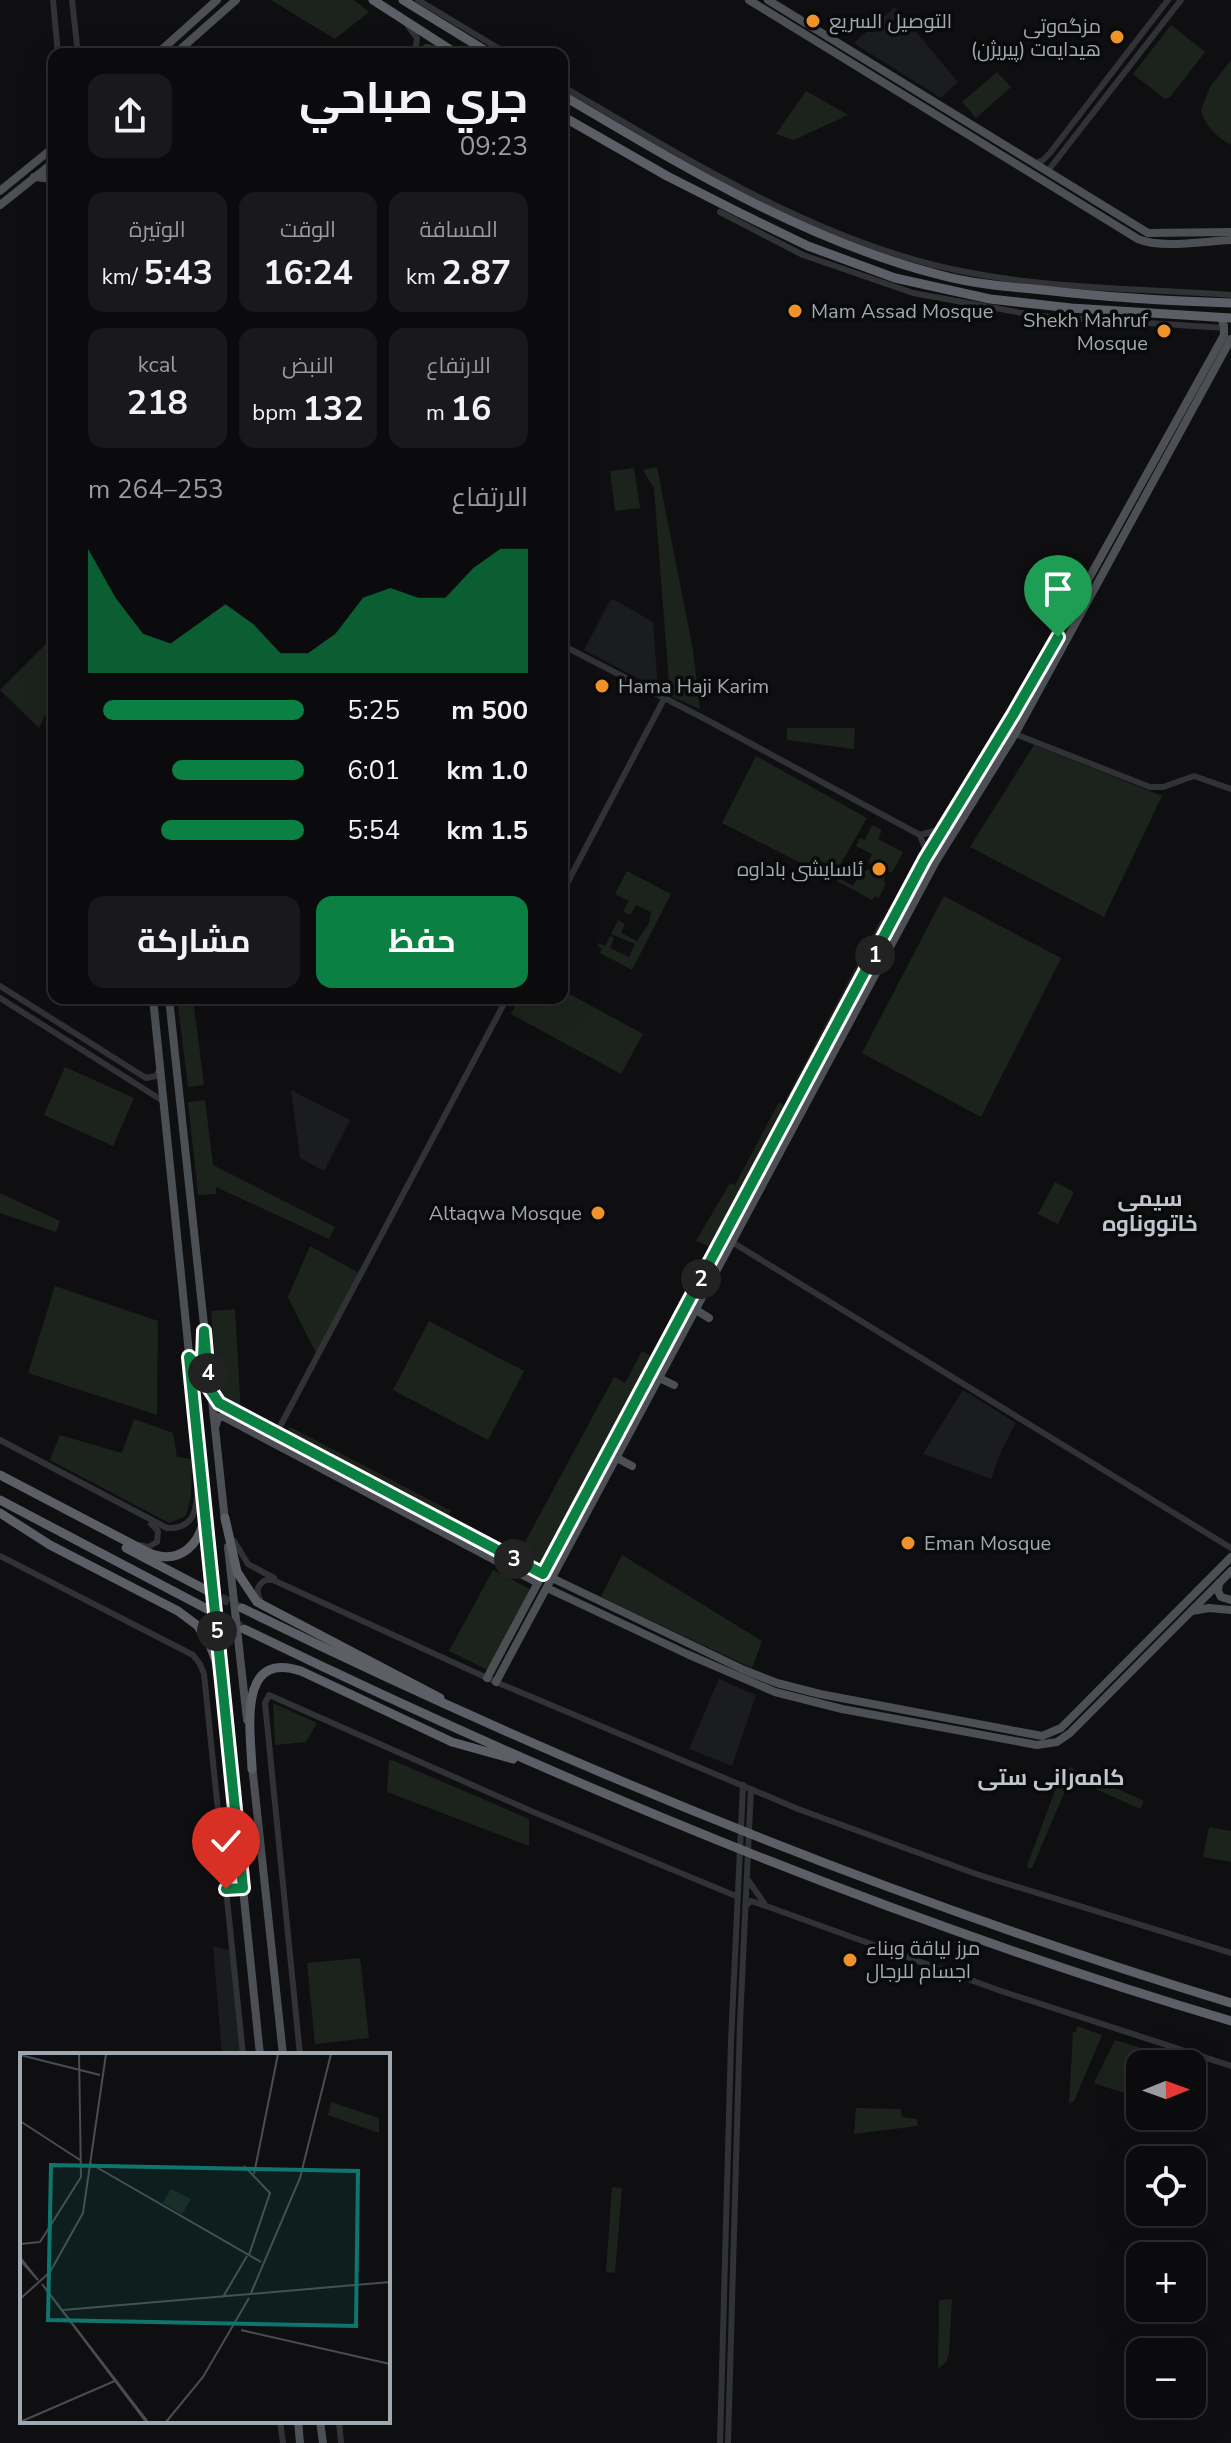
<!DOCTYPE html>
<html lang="ar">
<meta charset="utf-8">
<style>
body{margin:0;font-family:"Nunito Sans",Cairo,sans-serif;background:#19191b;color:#f1f3f6;direction:rtl;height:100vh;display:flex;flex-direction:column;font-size:30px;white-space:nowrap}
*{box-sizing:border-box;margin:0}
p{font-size:26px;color:#9a9b9d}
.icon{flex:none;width:44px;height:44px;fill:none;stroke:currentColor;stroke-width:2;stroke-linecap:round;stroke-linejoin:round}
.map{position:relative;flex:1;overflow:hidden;direction:ltr}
.sheet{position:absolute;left:48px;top:48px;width:520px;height:956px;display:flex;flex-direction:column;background:#0b0b0d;border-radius:16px;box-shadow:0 8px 32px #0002,0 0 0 2px #2b2b2e;direction:rtl}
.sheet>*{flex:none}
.needle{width:52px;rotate:89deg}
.tools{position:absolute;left:1126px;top:2050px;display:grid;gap:16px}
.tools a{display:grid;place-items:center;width:80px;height:80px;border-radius:16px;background:#0b0b0d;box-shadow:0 8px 32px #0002,0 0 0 2px #2b2b2e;font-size:40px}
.pin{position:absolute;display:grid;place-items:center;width:68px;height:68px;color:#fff;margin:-82px -34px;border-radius:50% 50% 50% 0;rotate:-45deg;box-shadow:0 0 8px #0007}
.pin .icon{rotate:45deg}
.km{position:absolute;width:40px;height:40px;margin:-20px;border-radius:50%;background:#222;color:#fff;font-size:22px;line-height:40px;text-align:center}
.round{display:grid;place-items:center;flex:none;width:84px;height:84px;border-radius:16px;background:#19191b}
.summary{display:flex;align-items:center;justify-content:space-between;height:136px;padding:0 40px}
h1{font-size:44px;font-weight:700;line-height:60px}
.figures{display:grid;grid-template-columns:repeat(3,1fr);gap:12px;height:136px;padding:8px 40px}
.figures div{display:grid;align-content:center;border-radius:16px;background:#19191b;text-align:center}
.figures b{font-size:34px;font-weight:700}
.figures small{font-size:22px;font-weight:400}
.figures p{font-size:22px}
.chart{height:224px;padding:16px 40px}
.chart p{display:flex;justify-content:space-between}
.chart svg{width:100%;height:144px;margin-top:8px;fill:#0b8043;opacity:.7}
.primary-button{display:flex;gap:16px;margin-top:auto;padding:16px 40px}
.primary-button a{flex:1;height:92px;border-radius:16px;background:#0b8043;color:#fff;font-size:32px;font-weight:700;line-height:92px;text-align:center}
.primary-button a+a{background:#19191b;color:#f1f3f6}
ul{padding:0 40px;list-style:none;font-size:26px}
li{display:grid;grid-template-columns:128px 96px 1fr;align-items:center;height:60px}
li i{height:20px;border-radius:10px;background:#0b8043}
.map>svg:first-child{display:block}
.built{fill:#1b1c1d}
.green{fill:#1c231c}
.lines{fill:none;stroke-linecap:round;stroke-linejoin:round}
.highway-tunnel{stroke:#2c2e31;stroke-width:9;stroke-dasharray:9 4.5;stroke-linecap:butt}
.minor{stroke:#303235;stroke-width:6}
.major{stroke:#4c4f54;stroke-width:8}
.highway{stroke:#5c6066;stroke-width:9}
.route-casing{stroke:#fff;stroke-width:16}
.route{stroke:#0b8043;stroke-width:10}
.poi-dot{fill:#ef9229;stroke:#0a0a0b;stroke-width:3}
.labels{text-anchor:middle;stroke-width:7;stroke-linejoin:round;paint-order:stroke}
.poi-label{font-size:20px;fill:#a0a8b1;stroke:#0a0a0b;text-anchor:start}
.neighbourhood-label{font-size:22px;font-weight:bold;fill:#c1c6ce;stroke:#0a0a0b}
.inset-road{fill:none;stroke:#494c51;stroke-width:2}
.view{fill:#0f766e;fill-opacity:0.15;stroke:#0f766e;stroke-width:4}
.inset-edge{fill:none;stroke:#a0a8b1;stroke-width:4}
</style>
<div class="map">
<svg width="1231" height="2443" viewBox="0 0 1231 2443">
<rect width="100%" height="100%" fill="#0f0f11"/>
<g class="built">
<path d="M895,7l63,75 -17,16 -87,-55z"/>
<path d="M613,599l40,23 5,67 -74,-39 26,-49z"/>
<path d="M291,1090l59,30 -26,51 -24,-13z"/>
<path d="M963,1390l53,33 -14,26 -11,30 -68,-25z"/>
<path d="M719,1679l37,16 -24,71 -43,-17z"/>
<path d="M213,1946l19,5 11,104h-21z"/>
</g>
<g class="green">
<path d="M271,0h83l15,12 -34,27z"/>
<path d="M1171,25l34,27 -35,45 -5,2 -32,-25z"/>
<path d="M1231,60v85c-14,-8 -26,-19 -30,-35l9,-23z"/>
<path d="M997,72l14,15 -35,31 -14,-16z"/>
<path d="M806,91l42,24 -54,25 -18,-6z"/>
<path d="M657,467l36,183 7,59 -30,-13 -16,-208 -11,-18z"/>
<path d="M634,468l6,40 -25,3 -5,-40z"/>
<path d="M54,636v60l-15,32 -39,-38z"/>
<path d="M787,728h68l-1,21 -67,-9z"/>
<path d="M1034,745l128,51 -58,121 -134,-70z"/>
<path d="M756,756l111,62 -35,61 -110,-56z"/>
<path d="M872,825l10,5 -4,9 25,13 -11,21 -4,-2 -5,10 3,2 -7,15 -4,-2 -3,4 -35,-19 1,-3 15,8 4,-6 -17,-9 3,-5 19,10 2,-5 7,-2 -2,-8 3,-7 -16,-8 4,-8 5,2z"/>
<path d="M627,871l44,23 -39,76 -32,-17 2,-5 -4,-2 1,-3 6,3 5,-10 4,2 -4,10 19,9 6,-13 -24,-10 7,-14 7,4 -4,9 16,8 12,-18 2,-11 -15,-7 -6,10 -7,-4 6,-10 -14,-7z"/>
<path d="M944,896l117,62 -80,159 -119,-64z"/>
<path d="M881,919l8,4 -96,180 -7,-4z"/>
<path d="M562,990l81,44 -22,40 -110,-60 9,-16h42z"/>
<path d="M177,998h16l11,87 -16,2z"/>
<path d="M65,1067l69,31 -21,48 -69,-31z"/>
<path d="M205,1100l8,65 122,62 -6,12 -113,-52v7l-18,1 -10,-93z"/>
<path d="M779,1102l8,5 -75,141 -16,-7 34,-58 5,2z"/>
<path d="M1055,1182l19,10 -16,32 -20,-10z"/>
<path d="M0,1193l60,28 -4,11 -56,-19z"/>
<path d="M310,1246l49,27 -43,80 -28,-56z"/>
<path d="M55,1286l103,35 -1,94 -129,-42z"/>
<path d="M235,1309l6,105 -22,-14 -8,-89z"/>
<path d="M429,1321l95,50 -36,69 -95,-50z"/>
<path d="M642,1351l12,6 -113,212 -24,-12 97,-180 11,6z"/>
<path d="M134,1419l39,14 4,24 15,2 -1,37 -5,20 -17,7 -119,-63 10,-25 62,18z"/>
<path d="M290,1427l161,84 -5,9 -160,-84z"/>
<path d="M622,1555l140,86 -10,27 -151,-71z"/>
<path d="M493,1570l37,19 -42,81 -39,-19z"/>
<path d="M273,1703l44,20 -11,19 -31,3z"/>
<path d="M392,1760l137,59v27l-142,-54 2,-31z"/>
<path d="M1065,1765l79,36 -4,8 -79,-36z"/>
<path d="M1059,1780l9,4 -36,84 -3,1 -2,-3z"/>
<path d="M1209,1827l22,4v31l-28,-5z"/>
<path d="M360,1958l9,80 -54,6 -8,-81z"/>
<path d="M1077,2026l25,9 -28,66 -5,3 4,-72h3z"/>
<path d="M1115,2040l40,12v12h-15v49l-4,-5v-11l-42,-14z"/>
<path d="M856,2108l45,1 1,8 15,2 1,7 -64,8z"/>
<path d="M612,2187l10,1 -7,85 -9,-1z"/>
<path d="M952,2299l-3,55 -3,8 -8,7 1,-69z"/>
</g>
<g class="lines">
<g class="highway-tunnel">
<path d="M209,1592l30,15"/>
<path d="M209,1610l33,17"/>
</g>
<g class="minor">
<path d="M53,0l5,54"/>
<path d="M72,0l6,54"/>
<path d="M418,0l90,54"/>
<path d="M408,26l9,12 -2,16"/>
<path d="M418,54l8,-7 21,4"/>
<path d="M562,86c118,69 238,145 372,179 96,24 199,23 297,30"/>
<path d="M1035,164l8,-4 7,-7 118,-153"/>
<path d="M1047,172l134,-172"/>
<path d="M720,212l83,43 110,38 125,23 187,12"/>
<path d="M562,645l145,75 213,115 18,-5 6,-6"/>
<path d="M1015,734l135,53h13l31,-11 37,13"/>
<path d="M920,835l6,16 -1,7"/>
<path d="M562,893l102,-194"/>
<path d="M0,986l146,92 10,-2 4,-7"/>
<path d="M0,998l163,103"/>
<path d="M732,1242l499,306"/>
<path d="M276,1434l231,-436"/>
<path d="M0,1440l167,88c33,2 30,-29 31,-54"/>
<path d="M234,1541l14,23 26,14"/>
<path d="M139,1545l9,2 9,-5 1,-11 -7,-7"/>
<path d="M0,1556l193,99 7,9 4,10 39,381"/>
<path d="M260,1599c-5,-8 -2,-15 6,-19h7l223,102 302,127 181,66 252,78"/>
<path d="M748,1880l16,23"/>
<path d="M745,1907l6,-6 15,5 235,85 230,75"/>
<path d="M300,2055l-35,-352 4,-8 262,116 205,85"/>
<path d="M280,2421l3,22"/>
<path d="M339,2421l2,22"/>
<path d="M720,2443l11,-402 12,-256"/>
<path d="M728,2443l12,-420 11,-234"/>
</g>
<g class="major">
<path d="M749,0l389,239c22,10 67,2 93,1"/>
<path d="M768,0l380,233 83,-1"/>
<path d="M157,54l60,-54"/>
<path d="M175,54l61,-54"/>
<path d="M34,177l20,2"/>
<path d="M0,191l54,-44"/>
<path d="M0,205l54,-43"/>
<path d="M153,998l68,672"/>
<path d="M169,998l56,523"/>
<path d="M696,1310l13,8"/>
<path d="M659,1378l15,7"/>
<path d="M212,1393l7,10 25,15 299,156"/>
<path d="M216,1425l2,-8h6l314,166"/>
<path d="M617,1458l15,8"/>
<path d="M228,1547l19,173"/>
<path d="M552,1578l192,92 33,13 43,11 222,42 19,-8 170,-171"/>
<path d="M1219,1583l-1,8 3,6 10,3"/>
<path d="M547,1588l140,66 88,38 67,17 195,36 20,-3 13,-9 161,-162"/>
<path d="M1192,1611l17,-3 22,2"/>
<path d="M487,1678l438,-819 88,-144 211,-380v-9l-3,-8"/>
<path d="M496,1682l439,-819 80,-129 216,-395"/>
<path d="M229,1751l31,304"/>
<path d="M252,1765l31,290"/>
<path d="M226,1889l17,-1"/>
<path d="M298,2421l2,22"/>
<path d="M320,2421l3,22"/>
</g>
<g class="highway">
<path d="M373,0l84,54"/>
<path d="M403,0l88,54"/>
<path d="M562,95c121,71 241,145 378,180 33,9 69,12 103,15 62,7 125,11 188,13"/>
<path d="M562,116l105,60 71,36 70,34 87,32 95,21 81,9 160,10"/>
<path d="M0,1475l149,78c32,13 53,-10 56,-41"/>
<path d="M0,1500l209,110"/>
<path d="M0,1513l50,32 128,66 20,15 12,19 6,16 14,94"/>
<path d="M225,1518l12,54 20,30 183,96"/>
<path d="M126,1548l82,43"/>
<path d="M242,1608c320,157 649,291 989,395"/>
<path d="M244,1629c319,155 647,291 987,392"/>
<path d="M252,1769c-1,-36 -16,-120 49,-98l151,71 61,17"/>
</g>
</g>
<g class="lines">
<defs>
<path id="route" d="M226,1889l17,-1 -54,-531 7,7 7,-4 1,-29 5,57 10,15 324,171 382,-715 88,-144 45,-78"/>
</defs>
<use href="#route" class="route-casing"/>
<use href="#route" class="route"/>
</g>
<g class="poi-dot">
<circle cx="813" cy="21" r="8"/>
<circle cx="1117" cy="37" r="8"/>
<circle cx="795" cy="311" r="8"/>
<circle cx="1164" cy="331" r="8"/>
<circle cx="602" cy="686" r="8"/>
<circle cx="879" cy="869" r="8"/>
<circle cx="598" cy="1213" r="8"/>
<circle cx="908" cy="1543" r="8"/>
<circle cx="850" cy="1960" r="8"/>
</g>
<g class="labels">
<g class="poi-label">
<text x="829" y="28">التوصيل السريع</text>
<text x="1101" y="33" text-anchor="end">مزگه‌وتی<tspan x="1101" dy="23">هیدایه‌ت (پیریژن)</tspan></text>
<text x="811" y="318">Mam Assad Mosque</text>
<text x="1148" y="327" text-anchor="end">Shekh Mahruf<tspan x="1148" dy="23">Mosque</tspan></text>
<text x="618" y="693">Hama Haji Karim</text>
<text x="863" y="876" text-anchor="end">ئاسايشى باداوه</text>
<text x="582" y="1220" text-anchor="end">Altaqwa Mosque</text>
<text x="924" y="1550">Eman Mosque</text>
<text x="866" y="1955">مرز لياقة وبناء<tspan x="866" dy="23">اجسام للرجال</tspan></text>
</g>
<g class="neighbourhood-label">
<text x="1150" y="1206">سیمی<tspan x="1150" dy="25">خاتووناوه</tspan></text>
<text x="1051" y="1785">كامه‌رانی ستی</text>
</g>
</g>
<g transform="translate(20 2053)">
<rect width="370" height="370" fill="#0f0f11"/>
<path d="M311,49l48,16v15l-51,-18zM151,136l20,10 -9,15 -19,-11z" fill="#1c231c"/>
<path class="inset-road" d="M0,2l80,20M0,68l60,39M71,111l170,98M224,113l26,27 -21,62M234,121l24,-120M0,191l20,-2 41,-65 -2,-123M0,204l18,23 -18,-20M231,240l49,-115 31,-124M203,244l24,-41M0,246l30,-27 33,-59 23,-159M43,257l327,-28M221,277l149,34M0,369l97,-42M126,369l-104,-138 106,138M146,369l37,-45 46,-79"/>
<path class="view" d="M31,112l307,6 -2,155 -308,-6z"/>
<rect width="370" height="370" class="inset-edge"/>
</g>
</svg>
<div class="tools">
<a><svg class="needle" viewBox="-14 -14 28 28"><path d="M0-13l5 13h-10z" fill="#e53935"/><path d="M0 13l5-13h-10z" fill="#9a9b9d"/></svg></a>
<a><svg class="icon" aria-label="locate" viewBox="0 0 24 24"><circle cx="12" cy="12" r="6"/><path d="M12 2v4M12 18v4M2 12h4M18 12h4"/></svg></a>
<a>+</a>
<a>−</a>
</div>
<div class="pin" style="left:1058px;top:637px;background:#1e9e55"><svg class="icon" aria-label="arrive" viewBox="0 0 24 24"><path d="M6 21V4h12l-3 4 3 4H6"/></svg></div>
<div class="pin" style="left:226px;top:1889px;background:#d93025"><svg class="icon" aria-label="check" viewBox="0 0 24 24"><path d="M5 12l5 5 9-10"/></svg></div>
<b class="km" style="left:875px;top:955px">1</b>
<b class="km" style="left:701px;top:1279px">2</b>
<b class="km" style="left:514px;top:1559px">3</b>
<b class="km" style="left:208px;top:1373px">4</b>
<b class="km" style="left:217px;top:1631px">5</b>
<section class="sheet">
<div class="summary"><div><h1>جري صباحي</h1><p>09:23</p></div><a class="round"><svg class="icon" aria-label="share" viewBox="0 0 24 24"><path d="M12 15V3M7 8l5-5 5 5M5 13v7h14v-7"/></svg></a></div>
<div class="figures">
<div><p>المسافة</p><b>2.87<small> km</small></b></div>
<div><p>الوقت</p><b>16:24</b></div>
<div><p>الوتيرة</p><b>5:43<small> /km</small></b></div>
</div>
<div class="figures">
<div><p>الارتفاع</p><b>16<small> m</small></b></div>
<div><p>النبض</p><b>132<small> bpm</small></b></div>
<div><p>kcal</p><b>218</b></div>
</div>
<div class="chart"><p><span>الارتفاع</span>253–264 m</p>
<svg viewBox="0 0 160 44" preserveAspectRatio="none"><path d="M0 44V6L10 21L20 32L30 35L40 29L50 23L60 29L70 38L80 38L90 32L100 21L110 18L120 21L130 21L140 12L150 6L160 6V44z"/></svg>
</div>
<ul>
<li><b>500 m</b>5:25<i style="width:93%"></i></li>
<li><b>1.0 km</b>6:01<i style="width:61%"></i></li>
<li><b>1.5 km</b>5:54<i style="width:66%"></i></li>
</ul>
<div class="primary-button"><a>حفظ</a><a>مشاركة</a></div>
</section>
</div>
